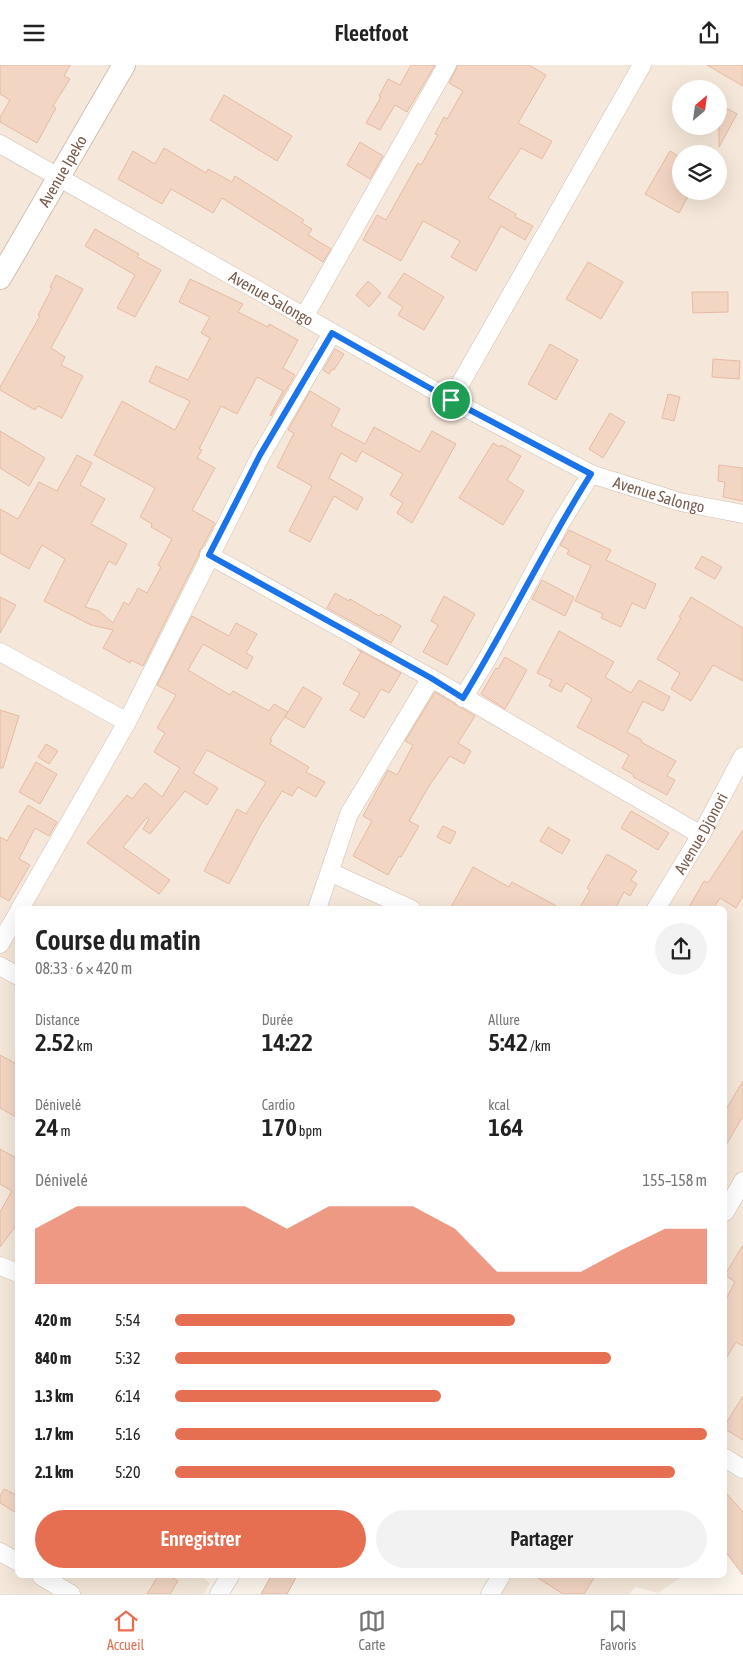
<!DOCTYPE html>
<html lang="fr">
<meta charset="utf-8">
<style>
body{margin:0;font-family:"Asap Condensed",sans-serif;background:#f2f2f2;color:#222;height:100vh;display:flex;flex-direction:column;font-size:19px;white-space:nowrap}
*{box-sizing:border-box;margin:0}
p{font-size:16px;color:#767676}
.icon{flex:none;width:28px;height:28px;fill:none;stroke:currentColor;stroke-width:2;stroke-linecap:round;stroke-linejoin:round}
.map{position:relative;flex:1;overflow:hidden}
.details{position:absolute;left:15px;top:841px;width:712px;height:672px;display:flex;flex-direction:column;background:#fff;border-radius:8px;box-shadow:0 5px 20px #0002}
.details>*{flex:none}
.needle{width:32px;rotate:29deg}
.controls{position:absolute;left:672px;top:15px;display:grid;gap:10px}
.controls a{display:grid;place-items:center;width:55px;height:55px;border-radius:50%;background:#fff;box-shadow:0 5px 20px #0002;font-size:25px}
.pin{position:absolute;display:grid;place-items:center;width:42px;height:42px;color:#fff;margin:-21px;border:2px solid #fff;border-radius:50%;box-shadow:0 1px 5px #0007}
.round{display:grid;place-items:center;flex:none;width:52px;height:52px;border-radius:26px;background:#f2f2f2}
.head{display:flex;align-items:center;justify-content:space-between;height:85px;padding:0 20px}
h1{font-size:28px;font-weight:600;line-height:38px}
.figures{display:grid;grid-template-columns:repeat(3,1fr);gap:8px;height:85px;padding:5px 20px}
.figures div{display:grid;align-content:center}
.figures b{font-size:25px;font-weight:600}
.figures small{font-size:14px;font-weight:400}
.figures p{font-size:14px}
.chart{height:140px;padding:10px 20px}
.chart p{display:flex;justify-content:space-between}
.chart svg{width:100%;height:90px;margin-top:5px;fill:#e76f51;opacity:.7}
.cta{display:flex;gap:10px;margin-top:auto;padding:10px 20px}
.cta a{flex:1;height:58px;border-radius:30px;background:#e76f51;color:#fff;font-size:20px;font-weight:600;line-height:58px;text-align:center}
.cta a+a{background:#f2f2f2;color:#222}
ul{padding:0 20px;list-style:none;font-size:16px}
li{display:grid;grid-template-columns:80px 60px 1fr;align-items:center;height:38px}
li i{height:12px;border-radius:6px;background:#e76f51}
header{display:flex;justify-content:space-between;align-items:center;height:65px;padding:0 20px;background:#fff;font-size:22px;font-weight:600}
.tabs{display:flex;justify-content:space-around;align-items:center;height:70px;border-top:1px solid #e0e0e0;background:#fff;font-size:14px;color:#767676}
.tabs a{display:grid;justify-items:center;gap:2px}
.tabs .on{color:#e76f51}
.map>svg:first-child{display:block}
.residential{fill:#f5e8da;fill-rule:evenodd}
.building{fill:#f3d5c3;stroke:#e6bba3}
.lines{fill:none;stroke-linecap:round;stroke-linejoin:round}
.minor-casing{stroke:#d1beb0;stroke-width:19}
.tertiary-casing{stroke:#d1beb0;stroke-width:24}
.minor{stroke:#fff;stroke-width:18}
.tertiary{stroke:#fff;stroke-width:22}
.route-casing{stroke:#fff;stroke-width:10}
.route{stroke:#1a73e8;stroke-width:6}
.labels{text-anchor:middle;stroke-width:4;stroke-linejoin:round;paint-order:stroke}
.street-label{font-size:16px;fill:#7a5c4d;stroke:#fffaf3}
</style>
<header><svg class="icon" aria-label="menu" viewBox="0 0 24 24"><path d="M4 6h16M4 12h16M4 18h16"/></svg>Fleetfoot<svg class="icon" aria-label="share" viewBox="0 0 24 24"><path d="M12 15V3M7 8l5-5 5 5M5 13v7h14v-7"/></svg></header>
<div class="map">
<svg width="743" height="1529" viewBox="0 0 743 1529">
<rect width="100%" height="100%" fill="#fdf6ec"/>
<g class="residential">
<path d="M0,0h743v1502l-18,-17v-641h-707v667h182l10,7 -6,11h-204zM681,24h38v37h-38zM681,89h38v37h-38z"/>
<path d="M497,1511h186l-25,17 -23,-6 -6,7h-144z"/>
</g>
<g class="building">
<path d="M0,0h70l-6,11 6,3 -17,27 3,2 -19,35 -37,-21v-5l10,-17 -10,-6z"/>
<path d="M411,0h24l-28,47 -12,-7 -15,25 -14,-7 15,-26 -2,-1 9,-17 12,6z"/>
<path d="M458,0h71l17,10 -28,48 34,18 -10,18 -21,-11 -33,50 28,16 -1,3 18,9 -8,14 -24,-14 -25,45 -25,-14 9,-16 -37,-20 -22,40 -38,-21 14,-25 9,5 32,-57 3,2 17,-30 -3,-1 9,-17 3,2 16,-28 -14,-8z"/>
<path d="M707,0h36v21z"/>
<path d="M224,30l68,41 -15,25 -67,-41z"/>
<path d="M719,39l18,10 -18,33z"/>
<path d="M360,77l23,14 -13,23 -23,-14z"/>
<path d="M164,83l42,25 2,-4 24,13 3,-6 69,44 -2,3 10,6 -4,6 23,14 -8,13 -101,-64 -9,15 -42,-24 -9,15 -44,-25 15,-28 22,13z"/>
<path d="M670,86l11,7v33h10l-12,22 -34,-19z"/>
<path d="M95,164l44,25 -2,3 24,13 -26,47 -18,-9 18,-33 -50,-29z"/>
<path d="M588,197l35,20 -22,37 -35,-20z"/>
<path d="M404,208l40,24 -20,33 -26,-15 5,-8 -15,-10z"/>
<path d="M56,210l27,14 -32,59 14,9 -4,8 22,11 -21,42 -24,-12 -3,4 -35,-20v-3l40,-71 -2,-1 14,-27 -2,-1z"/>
<path d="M190,214l53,25 -5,8 30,15 1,-3 29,16 -15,28 12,7 -24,41 -1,-1 13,-24 -26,-14 -20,37 -16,-8 -22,43 3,1 -5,8 18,10 -23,42 23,13 -12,23 -3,4 -2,6 -55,110 -12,-6 -1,3 -27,-15 10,-18 -22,-5 -47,-24 21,-42 -23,-14 -13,24 -29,-16v-44l18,10 21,-37 18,9 20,-36 15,8 -12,22 25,14 -14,25 36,20 -11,21 -7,-4 -24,46 14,4 14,12 11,-21 5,3 9,-17 9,5 14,-26 -3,-2 14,-26 -21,-12 1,-3 -12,-7 15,-29 -61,-33 28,-54 53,29 15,-29 -41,-19 7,-16 32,14 21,-40 1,-2 -9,-5 9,-16 -31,-15z"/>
<path d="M368,216l13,12 -12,14 -13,-12z"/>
<path d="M692,227h36v20l-35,1z"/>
<path d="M550,279l28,16 -22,40 -28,-16z"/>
<path d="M335,284l9,5 -10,16 -2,-1 -3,5 -6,-4z"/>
<path d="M713,294l27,2 -1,18 -27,-2z"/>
<path d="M310,326l30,18 -9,17 34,18 9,-17 46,25 12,-21 24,13 -44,79 -15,-10 6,-10 -13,-8 13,-21 -41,-23 -6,11 -15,-9 -12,25 34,20 -6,12 -23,-14 -24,46 -21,-11 23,-45 -35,-19 17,-34 -6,-3z"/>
<path d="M668,329l12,3 -6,24 -12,-3z"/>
<path d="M610,348l15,9 -22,36 -14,-9z"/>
<path d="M0,366l45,27 -16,28 -29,-18z"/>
<path d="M493,378l7,4 1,-2 20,11 -14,24 17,11 -21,34 -44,-27z"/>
<path d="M719,400l24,3v33l-20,-4 2,-15 -7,-1z"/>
<path d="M569,465l42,20 -5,10 50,24 -11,25 -13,-6 -11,24 -20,-9 2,-4 -28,-13 16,-35 -24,-12 2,-4 -9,-5z"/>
<path d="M702,491l20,11 -7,12 -20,-11z"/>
<path d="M542,515l32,17 -9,19 -33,-17z"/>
<path d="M335,528l14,8 1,-2 29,17 2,-2 20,12 -10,17 -64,-35z"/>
<path d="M444,531l31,18 -28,51 -24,-13 15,-27 -7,-4z"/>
<path d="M0,532l16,8 -16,28z"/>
<path d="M691,532l52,31v53l-30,-16 -22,36 -20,-12 9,-16 -23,-14 24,-41 -2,-1z"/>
<path d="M192,551l37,20 7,-13 21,11 -11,19 7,4 -6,12 -44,-25 -15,26 42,25 3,-4 36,20 5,-7 14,8 -18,27 2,1 -2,4 39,23 -3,5 19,10 -9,15 -18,-10 -6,9 -10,-5 -22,35 -31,58 -25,-13 33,-62 9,5 20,-32 -59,-32 -14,23 25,15 -11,17 -22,-14 -35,43 -7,-5 6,-10 -2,-2 -24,30 47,33 -11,14 -72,-51 40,-48 5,4 13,-16 17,14 18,-29 -26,-16 11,-19 -8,-5 19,-33 -19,-10z"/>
<path d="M559,566l55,31 -9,15 26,16 8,-13 31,17 -7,14 -20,-10 -16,31 15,8 -1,2 35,19 -9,15 8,4 -8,15 -34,-18 1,-2 -12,-7 7,-13 -52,-28 15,-28 -26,-16 -5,9 -12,-6 3,-6 -15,-7z"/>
<path d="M357,584l44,24 -12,20 -8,-4 -17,29 -14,-8 10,-17 -17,-9 18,-32z"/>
<path d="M505,592l22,13 -22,39 -24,-15 15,-26 2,1z"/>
<path d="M303,622l19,11 -18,30 -19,-11z"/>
<path d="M435,627l40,24 -17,27 13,8 -7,13 -14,-8 -21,30 -20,35 10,5 -18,31 -2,-1 -11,19 -35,-19 19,-35 -9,-5 25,-46 9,5 16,-30 -8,-4z"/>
<path d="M0,645l19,6 -16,52h-3z"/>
<path d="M46,679l12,7 -9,13 -11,-7z"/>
<path d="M36,697l21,12 -17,30 -21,-12z"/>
<path d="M28,740l29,17 -8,14 -14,-8 -16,31 11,6 -21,36 -9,-5v-59l7,4z"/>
<path d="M631,746l38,22 -11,17 -37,-22z"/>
<path d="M443,761l13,6 -6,12 -13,-7z"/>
<path d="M548,762l22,13 -8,14 -22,-13z"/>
<path d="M743,765v66l-7,12 -16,-10 -7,11h-25l16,-28 4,2z"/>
<path d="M607,789l30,17 -6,9 6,4 -7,12 -6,-4 -9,17h-36l11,-19 -3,-2z"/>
<path d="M473,802l36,20 3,-5 50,27h-112z"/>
<path d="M0,990l18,10v53l-18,-10z"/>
<path d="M743,1016v35l-18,31v-36z"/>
<path d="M0,1084l18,10v64l-18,24v-35l12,-21 -12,-7z"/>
<path d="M743,1180v101l-7,-4 -11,18v-59l10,-19 -10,-7z"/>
<path d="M743,1331v44l-18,-11v-4z"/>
<path d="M4,1424l14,7v18l-18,-11v-7z"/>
<path d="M725,1427l18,20v63l-18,-24z"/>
<path d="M158,1511h11l9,5 -8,13h-23z"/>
<path d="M271,1511h26l-10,18h-26z"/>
<path d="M535,1511h60l-11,18h-21z"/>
</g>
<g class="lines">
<defs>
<g id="minor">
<path id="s1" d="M0,79l451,256 140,74 89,28 63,12"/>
<path d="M304,252l143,-252"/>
<path d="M451,335l191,-335"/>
<path d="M209,490l222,123 270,157"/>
<path d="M0,587l127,70"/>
<path d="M463,633l24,-39 74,-137 30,-48"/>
<path d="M330,807l81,37"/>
<path d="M20,844l107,-187 134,-267 71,-122"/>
<path d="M317,844l32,-95 82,-136"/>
<path id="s2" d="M656,844l45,-74 42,-79"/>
<path d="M0,879l18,-31"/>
<path d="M0,901l18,10"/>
<path d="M725,1147l18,-31"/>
<path d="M0,1201l18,7"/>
<path d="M725,1393l18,11"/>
<path d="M0,1487l18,10"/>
<path d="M41,1511l30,18"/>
<path d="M219,1529l11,-18"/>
<path d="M490,1529l11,-18"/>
</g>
<g id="tertiary">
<path id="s3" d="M0,213l124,-213"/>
</g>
</defs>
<use href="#minor" class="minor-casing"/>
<use href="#tertiary" class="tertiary-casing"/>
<use href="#minor" class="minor"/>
<use href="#tertiary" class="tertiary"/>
</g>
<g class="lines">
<defs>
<path id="route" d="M332,268l119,67 140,74c-46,73 -83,150 -128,224l-32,-20 -222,-123 51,-100z"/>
</defs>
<use href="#route" class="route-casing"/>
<use href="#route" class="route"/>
</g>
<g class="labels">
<g class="street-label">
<text dy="6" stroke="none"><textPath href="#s3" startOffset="124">Avenue Ipeko</textPath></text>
<text dy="6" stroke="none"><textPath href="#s1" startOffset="312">Avenue Salongo</textPath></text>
<text dy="6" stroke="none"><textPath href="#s1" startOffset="748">Avenue Salongo</textPath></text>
<text dy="6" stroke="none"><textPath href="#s2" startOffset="88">Avenue Djonori</textPath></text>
</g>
</g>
</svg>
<div class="controls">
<a><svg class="needle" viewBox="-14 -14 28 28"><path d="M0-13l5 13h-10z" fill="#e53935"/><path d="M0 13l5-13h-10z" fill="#767676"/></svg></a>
<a><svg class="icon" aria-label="layers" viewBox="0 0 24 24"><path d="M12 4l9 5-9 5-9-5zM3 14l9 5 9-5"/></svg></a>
</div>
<div class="pin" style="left:451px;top:335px;background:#1e9e55"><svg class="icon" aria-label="arrive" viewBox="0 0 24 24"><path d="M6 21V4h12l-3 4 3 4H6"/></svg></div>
<section class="details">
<div class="head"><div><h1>Course du matin</h1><p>08:33 · 6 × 420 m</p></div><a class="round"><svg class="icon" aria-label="share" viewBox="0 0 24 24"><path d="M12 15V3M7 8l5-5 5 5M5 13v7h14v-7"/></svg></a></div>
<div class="figures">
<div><p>Distance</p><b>2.52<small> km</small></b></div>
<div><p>Durée</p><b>14:22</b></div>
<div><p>Allure</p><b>5:42<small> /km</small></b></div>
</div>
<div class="figures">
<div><p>Dénivelé</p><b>24<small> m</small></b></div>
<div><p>Cardio</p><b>170<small> bpm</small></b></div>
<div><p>kcal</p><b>164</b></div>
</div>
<div class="chart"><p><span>Dénivelé</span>155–158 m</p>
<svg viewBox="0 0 160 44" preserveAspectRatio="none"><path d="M0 44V17L10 6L20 6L30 6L40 6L50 6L60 17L70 6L80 6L90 6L100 17L110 38L120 38L130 38L140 27L150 17L160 17V44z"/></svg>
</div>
<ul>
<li><b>420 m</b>5:54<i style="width:64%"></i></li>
<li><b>840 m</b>5:32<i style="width:82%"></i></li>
<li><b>1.3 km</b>6:14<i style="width:50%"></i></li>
<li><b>1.7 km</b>5:16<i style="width:100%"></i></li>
<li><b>2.1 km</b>5:20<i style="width:94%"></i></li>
</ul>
<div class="cta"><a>Enregistrer</a><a>Partager</a></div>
</section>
</div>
<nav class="tabs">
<a class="on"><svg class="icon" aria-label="home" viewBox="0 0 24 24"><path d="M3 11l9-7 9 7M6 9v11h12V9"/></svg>Accueil</a>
<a><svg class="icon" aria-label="map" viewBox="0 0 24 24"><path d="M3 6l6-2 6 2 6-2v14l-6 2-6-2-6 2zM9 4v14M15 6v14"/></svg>Carte</a>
<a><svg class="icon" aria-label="saved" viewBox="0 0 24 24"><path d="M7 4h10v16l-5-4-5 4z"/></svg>Favoris</a>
</nav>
